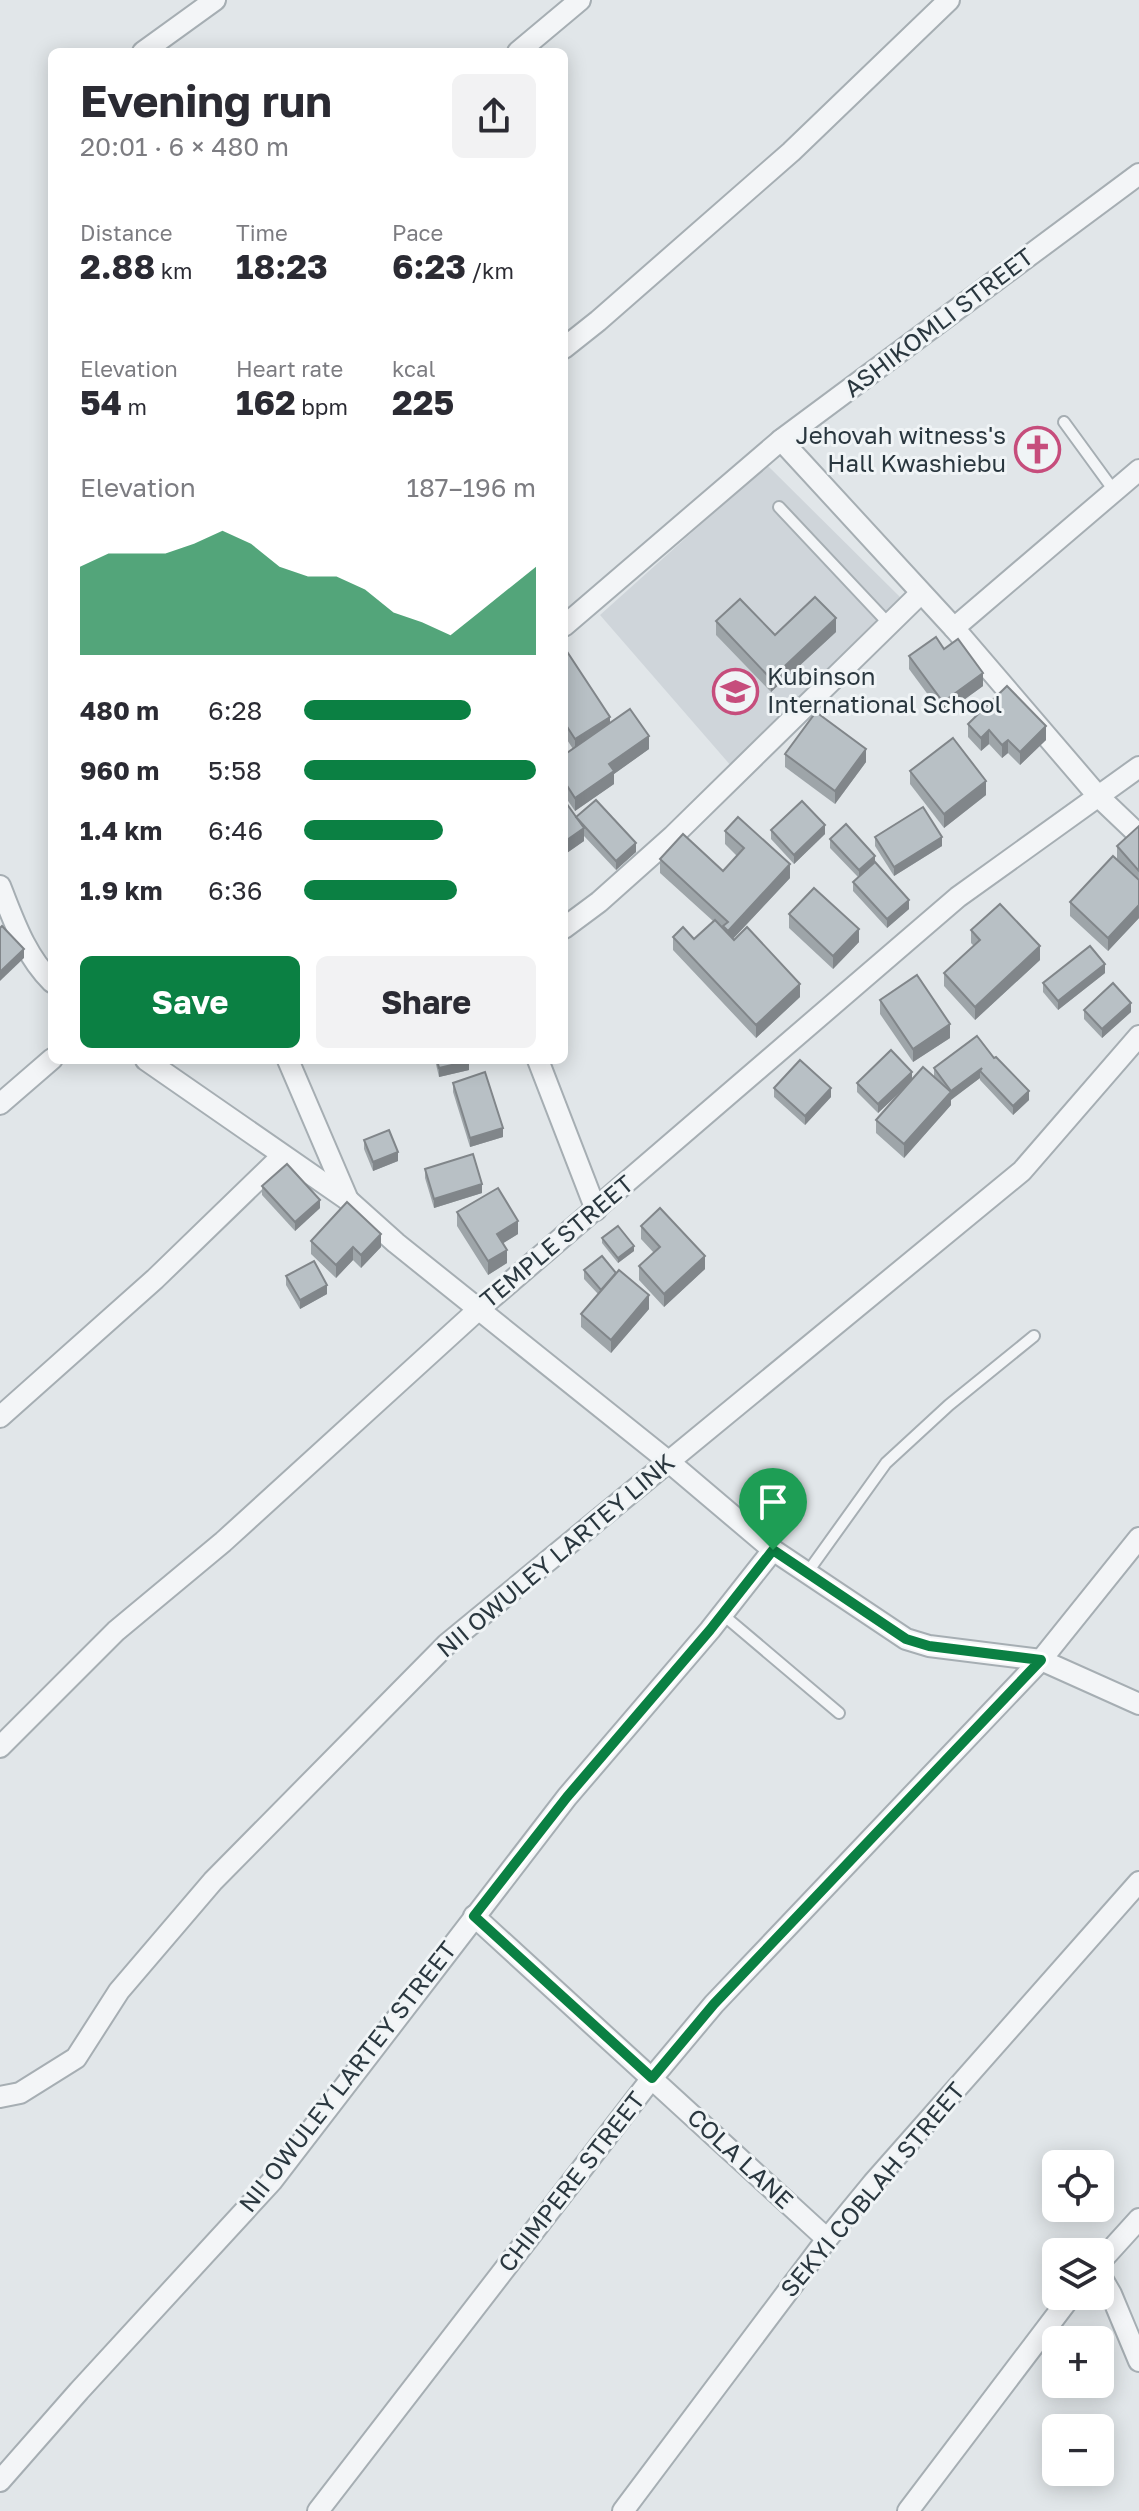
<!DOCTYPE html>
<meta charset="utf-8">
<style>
body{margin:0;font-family:"Golos Text",sans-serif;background:#f2f2f3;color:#2b2b33;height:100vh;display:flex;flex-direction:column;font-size:30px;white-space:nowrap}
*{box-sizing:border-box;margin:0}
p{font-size:26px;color:#7c7c81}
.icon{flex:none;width:44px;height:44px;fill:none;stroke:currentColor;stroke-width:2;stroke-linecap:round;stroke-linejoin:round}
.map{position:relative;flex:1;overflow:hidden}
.panel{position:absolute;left:48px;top:48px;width:520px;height:1016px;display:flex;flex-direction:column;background:#fff;border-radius:12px;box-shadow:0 4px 20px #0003}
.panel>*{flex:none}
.controls{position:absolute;left:1042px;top:2150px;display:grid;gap:16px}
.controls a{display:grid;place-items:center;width:72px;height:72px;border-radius:12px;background:#fff;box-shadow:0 4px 20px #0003;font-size:40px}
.pin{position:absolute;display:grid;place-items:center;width:68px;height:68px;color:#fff;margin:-82px -34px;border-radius:50% 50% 50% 0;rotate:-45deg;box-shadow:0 0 8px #0007}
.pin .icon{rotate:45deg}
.round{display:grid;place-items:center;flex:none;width:84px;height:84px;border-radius:12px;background:#f2f2f3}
.headline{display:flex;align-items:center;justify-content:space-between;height:136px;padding:0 32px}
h1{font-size:44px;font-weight:700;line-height:60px}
.stats{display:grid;grid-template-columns:repeat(3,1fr);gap:12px;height:136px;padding:8px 32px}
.stats div{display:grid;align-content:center}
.stats b{font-size:34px;font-weight:700}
.stats small{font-size:22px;font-weight:400}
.stats p{font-size:22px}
.chart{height:224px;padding:16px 32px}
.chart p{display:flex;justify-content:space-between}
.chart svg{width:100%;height:144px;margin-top:8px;fill:#0b8043;opacity:.7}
.action{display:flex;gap:16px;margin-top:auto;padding:16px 32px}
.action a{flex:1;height:92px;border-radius:12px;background:#0b8043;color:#fff;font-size:32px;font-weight:700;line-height:92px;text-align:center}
.action a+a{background:#f2f2f3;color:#2b2b33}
ul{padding:0 32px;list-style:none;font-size:26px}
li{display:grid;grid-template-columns:128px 96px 1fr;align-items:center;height:60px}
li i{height:20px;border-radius:10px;background:#0b8043}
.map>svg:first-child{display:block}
.built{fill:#cfd5da}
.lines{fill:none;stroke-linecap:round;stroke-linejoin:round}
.lane-casing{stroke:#a6aeb3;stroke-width:14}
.street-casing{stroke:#a6aeb3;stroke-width:24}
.lane{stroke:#f3f5f7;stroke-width:10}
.street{stroke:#f3f5f7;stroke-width:20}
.wall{fill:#9ea5a9}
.shaded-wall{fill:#81868a}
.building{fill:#b8c0c5;stroke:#81868a;stroke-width:2}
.route-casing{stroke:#fff;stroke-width:16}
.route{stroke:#0b8043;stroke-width:10}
.labels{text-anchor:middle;stroke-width:6;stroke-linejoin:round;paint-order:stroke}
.street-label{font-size:24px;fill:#2a373f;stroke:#f0f4f6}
.poi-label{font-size:24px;fill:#2a373f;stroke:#f0f4f6;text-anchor:end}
</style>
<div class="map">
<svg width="1139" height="2511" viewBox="0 0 1139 2511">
<rect width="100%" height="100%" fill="#e1e6e9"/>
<path class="built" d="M767,465l133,132 -168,170 -132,-152z"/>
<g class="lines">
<defs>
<g id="lane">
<path d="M1064,422l51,70"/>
<path d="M779,507l110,117"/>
<path d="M807,1573l79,-110 63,-58 85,-69"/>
<path d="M722,1614l117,99"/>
</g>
<g id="street">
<path d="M143,52l72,-52"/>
<path d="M518,52l62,-52"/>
<path d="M1139,174l-358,266 173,188 144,168 41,39"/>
<path d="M564,348l34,-27 193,-169 158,-152"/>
<path d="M564,626l217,-186"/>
<path d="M954,628l185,-158"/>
<path d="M0,886c14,35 25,69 52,96"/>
<path d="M564,928l35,-26 74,-66 247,-242"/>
<path d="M146,1060l202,140 48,43 272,218 105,89 133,89 23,7 112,14 98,44"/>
<path d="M288,1060l60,140"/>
<path d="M538,1060l58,150"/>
<path d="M0,1104l52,-45"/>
<path d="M0,1417l155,-138 127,-123"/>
<path d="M0,1747l116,-116 107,-89 256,-233 479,-412 181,-130"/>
<path d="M474,1916l353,323"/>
<path d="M0,2097l20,-4 56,-35 43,-67 94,-110 234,-237 575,-473 117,-135"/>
<path d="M1100,2262l39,-43"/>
<path d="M1100,2275l11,19 28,67"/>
<path d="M0,2481l79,-90 193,-210 295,-384 143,-167 63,-80"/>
<path d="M318,2511l334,-433 62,-74 327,-344 98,-122"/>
<path d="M623,2511l204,-272 46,-56 266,-301"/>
<path d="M908,2511l163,-215"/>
</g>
</defs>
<use href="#lane" class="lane-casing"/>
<use href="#street" class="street-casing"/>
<use href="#lane" class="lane"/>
<use href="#street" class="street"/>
</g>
<g class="wall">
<path d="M716,621l59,14 61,-3 -65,60 -55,-57z"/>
<path d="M564,647l46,77 39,25 -35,25v10l-39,27 -11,-16v-40l9,-6 -9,-14z"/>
<path d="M944,649l39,37 -40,29 -34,-46v-13z"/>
<path d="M968,724l78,16 -26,25 -12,-12 -6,5 -13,-14 -8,7 -13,-14z"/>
<path d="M785,754l81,8 -31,42 -50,-37z"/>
<path d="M910,771l76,24 -42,33 -34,-44z"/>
<path d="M564,800l12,17 60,35 -20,18 -32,-34v5l-20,14z"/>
<path d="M1139,826v92l-31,33 -38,-35v-14l51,-39 -4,-4v-13z"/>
<path d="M771,830l54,4 -31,30 -23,-25z"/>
<path d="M725,831l65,47 -57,61 67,58 -44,41 -83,-88v-13l21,2 19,-18 -53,-48v-14l63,12 14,-15 -12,-12z"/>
<path d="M875,837l67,9 -48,30 -19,-30z"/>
<path d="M830,839l45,23 34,47 -22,19 -34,-37v-9l5,-5 -28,-29z"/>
<path d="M789,914l70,28 -26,27 -44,-41z"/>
<path d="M971,930l69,30 -65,60 -31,-34v-13l30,-27 -3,-3z"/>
<path d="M1105,973l-47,37 -15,-18v-9z"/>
<path d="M880,1000l70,38 -37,24 -33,-48z"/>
<path d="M1084,1010l47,2 -29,26 -18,-19z"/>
<path d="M994,1058l35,42 -16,15 -33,-35v-2l-29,21v6l-47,53 -28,-25v-13l31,-35 -29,28 -21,-21v-9l55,-3 22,-3v-9z"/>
<path d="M435,1060h33l1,10 -30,7z"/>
<path d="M453,1083l50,54 -33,10 -17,-55z"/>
<path d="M774,1088l57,9 -26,28 -31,-28z"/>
<path d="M364,1140l34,21 -25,10 -9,-22z"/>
<path d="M425,1169l57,24 -48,15 -9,-30z"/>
<path d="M262,1186l58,22 -25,23 -33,-36z"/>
<path d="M457,1212l61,22 -15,9 4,20 -19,12 -31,-49z"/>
<path d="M641,1226l64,43 -41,38 -25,-27v-14l15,-13 -13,-14z"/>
<path d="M602,1238l32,13 -16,12 -16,-20z"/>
<path d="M311,1241l70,6 -20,21 -8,-8 -17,18 -25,-24z"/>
<path d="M584,1270l65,39 -38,44 -30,-26v-13l17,-20 -14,-15z"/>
<path d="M286,1276l41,18 -27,15 -14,-24z"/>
</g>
<g class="shaded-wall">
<path d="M836,618v14l-65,60v-13z"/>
<path d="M983,673v13l-40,29v-13z"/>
<path d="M610,717v13l-35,22v-13z"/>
<path d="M1046,726v14l-26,25v-13z"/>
<path d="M989,730v14l-8,7v-13z"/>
<path d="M649,736v13l-35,25v10l-39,27v-13l34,-34z"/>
<path d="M1008,740v13l-6,5v-13z"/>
<path d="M866,749v13l-31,42v-13z"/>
<path d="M986,781v14l-42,33v-14z"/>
<path d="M825,825v9l-31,30v-9z"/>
<path d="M584,828v13l-20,14v-13z"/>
<path d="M942,837v9l-48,30v-9z"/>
<path d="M636,843v9l-20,18v-9z"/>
<path d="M875,856v9l-16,14v-9z"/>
<path d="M790,864v14l-62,66v-13z"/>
<path d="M909,900v9l-22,19v-9z"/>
<path d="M1139,905v13l-31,33v-13z"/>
<path d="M859,929v13l-26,27v-13z"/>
<path d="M1040,946v14l-65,60v-13z"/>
<path d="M24,949v9l-24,23v-9z"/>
<path d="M1105,964v9l-47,37v-9z"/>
<path d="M800,984v13l-44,41v-13z"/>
<path d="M1131,1003v9l-29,26v-9z"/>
<path d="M950,1024v14l-37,24v-13z"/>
<path d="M469,1061v9l-30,7v-9z"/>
<path d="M982,1068l-2,3v7l-29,22v-9z"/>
<path d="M912,1072v9l-34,32v-9z"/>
<path d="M831,1088v9l-26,28v-9z"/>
<path d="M1029,1091v9l-16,15v-9z"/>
<path d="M951,1092v13l-47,53v-14z"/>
<path d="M503,1128v9l-33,10v-9z"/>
<path d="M398,1152v9l-25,10v-9z"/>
<path d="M482,1184v9l-48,15v-9z"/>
<path d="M320,1200v8l-25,23v-9z"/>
<path d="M518,1221v13l-21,13v-13z"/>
<path d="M381,1234v13l-20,21v-13z"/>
<path d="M634,1246v5l-16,12v-5z"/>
<path d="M353,1247v13l-17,18v-13z"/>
<path d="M507,1250v13l-19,12v-14z"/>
<path d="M705,1256v13l-41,38v-13z"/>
<path d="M327,1285v9l-27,15v-9z"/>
<path d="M649,1295v14l-38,44v-13z"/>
</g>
<g class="building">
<path d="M815,597l21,21 -65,61 -55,-58 24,-22 35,36z"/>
<path d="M936,637l8,12 14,-10 25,34 -40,29 -34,-46z"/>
<path d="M564,647l46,70 -35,22 -11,-17z"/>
<path d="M1007,686l39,40 -26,26 -12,-12 -6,5 -13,-15 -8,8 -13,-14z"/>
<path d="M630,709l19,27 -40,28 5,7 -39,27 -11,-17v-26z"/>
<path d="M816,712l50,37 -31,42 -50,-37z"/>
<path d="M953,738l33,43 -42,33 -34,-43z"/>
<path d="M564,800l20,28 -20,14z"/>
<path d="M596,800l40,43 -20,18 -40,-44z"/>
<path d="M802,801l23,24 -31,30 -23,-25z"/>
<path d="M923,807l19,30 -48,30 -19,-30z"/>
<path d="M738,817l52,47 -62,67 -5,-5 5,-4 -68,-63 23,-25 40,37 21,-23 -19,-17z"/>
<path d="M846,824l29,32 -16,14 -29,-31z"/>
<path d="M1139,826v45l-22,-25z"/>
<path d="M1113,856l26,24v25l-31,33 -38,-36z"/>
<path d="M875,862l34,38 -22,19 -34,-37z"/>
<path d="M814,888l45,41 -26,27 -44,-42z"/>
<path d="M1000,904l40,42 -65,61 -31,-34 36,-33 -9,-10z"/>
<path d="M715,920l19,20 13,-13 53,57 -44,41 -83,-88 10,-10 11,12z"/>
<path d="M2,926l22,23 -24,23v-44z"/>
<path d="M1090,946l15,18 -47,37 -15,-18z"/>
<path d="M917,975l33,49 -37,25 -33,-49z"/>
<path d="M1113,983l18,20 -29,26 -18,-19z"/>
<path d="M977,1036l17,22 2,-1 33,34 -16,15 -33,-35 2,-3 -31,23 -17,-23z"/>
<path d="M891,1050l21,22 -34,32 -21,-21z"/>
<path d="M437,1060h31l1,1 -30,7z"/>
<path d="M800,1060l31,28 -26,28 -31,-28z"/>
<path d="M923,1067l28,25 -47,52 -28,-24z"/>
<path d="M485,1072l18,56 -33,10 -17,-55z"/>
<path d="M389,1130l9,22 -25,10 -9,-22z"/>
<path d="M473,1154l9,30 -48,15 -9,-30z"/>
<path d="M287,1164l33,36 -25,22 -33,-36z"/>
<path d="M498,1188l20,33 -21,13 10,16 -19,11 -31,-49z"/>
<path d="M347,1202l34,32 -20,21 -8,-8 -17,18 -25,-24z"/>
<path d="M660,1208l45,48 -41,38 -25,-28 21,-19 -19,-21z"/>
<path d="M618,1226l16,20 -16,12 -16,-20z"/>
<path d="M602,1256l14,17 -15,17 -17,-20z"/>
<path d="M314,1261l13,24 -27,15 -14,-24z"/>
<path d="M619,1270l30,25 -38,45 -30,-26z"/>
</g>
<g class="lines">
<defs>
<path id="route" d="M773,1550l133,89 23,7 112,14 -327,344 -62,74 -178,-162 93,-119 143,-167z"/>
</defs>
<use href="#route" class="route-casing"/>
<use href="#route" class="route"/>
</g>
<defs>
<symbol id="church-ring" viewBox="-11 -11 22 22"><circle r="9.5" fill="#f0f4f6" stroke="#c64d7c" stroke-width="1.5"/><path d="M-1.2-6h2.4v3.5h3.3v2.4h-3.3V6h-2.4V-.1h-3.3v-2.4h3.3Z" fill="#c64d7c"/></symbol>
<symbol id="school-ring" viewBox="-11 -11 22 22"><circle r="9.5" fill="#f0f4f6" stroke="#c64d7c" stroke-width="1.5"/><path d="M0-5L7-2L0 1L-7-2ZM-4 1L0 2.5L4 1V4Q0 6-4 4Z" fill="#c64d7c"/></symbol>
</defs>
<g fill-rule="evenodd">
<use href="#church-ring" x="1012" y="424" width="51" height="51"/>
<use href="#school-ring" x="710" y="666" width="51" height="51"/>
</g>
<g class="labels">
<g class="street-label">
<text transform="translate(939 323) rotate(-37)" y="8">ASHIKOMLI STREET</text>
<text transform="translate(557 1242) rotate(-40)" y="8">TEMPLE STREET</text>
<text transform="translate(556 1556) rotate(-40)" y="8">NII OWULEY LARTEY LINK</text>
<text transform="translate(348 2077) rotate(-52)" y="8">NII OWULEY LARTEY STREET</text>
<text transform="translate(740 2159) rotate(43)" y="8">COLA LANE</text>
<text transform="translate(572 2182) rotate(-52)" y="8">CHIMPERE STREET</text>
<text transform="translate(873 2190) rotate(-50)" y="8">SEKYI COBLAH STREET</text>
</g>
<g class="poi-label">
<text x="1006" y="444">Jehovah witness's<tspan x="1006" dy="28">Hall Kwashiebu</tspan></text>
<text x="767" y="685" text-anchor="start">Kubinson<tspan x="767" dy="28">International School</tspan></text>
</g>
</g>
</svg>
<div class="controls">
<a><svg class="icon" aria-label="locate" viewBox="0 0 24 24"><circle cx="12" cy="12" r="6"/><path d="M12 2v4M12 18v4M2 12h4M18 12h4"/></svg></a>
<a><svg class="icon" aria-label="layers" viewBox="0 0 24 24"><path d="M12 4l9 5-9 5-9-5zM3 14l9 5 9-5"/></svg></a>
<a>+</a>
<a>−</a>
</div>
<div class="pin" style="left:773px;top:1550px;background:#1e9e55"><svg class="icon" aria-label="arrive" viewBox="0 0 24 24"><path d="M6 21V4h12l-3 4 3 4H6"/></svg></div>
<section class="panel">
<div class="headline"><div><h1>Evening run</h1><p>20:01 · 6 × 480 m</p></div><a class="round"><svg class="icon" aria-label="share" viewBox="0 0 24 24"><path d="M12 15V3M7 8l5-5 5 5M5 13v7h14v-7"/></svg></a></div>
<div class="stats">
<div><p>Distance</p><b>2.88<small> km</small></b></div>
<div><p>Time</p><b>18:23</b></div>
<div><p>Pace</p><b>6:23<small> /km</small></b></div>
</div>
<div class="stats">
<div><p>Elevation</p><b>54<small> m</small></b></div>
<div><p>Heart rate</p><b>162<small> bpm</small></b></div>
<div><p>kcal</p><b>225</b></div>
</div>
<div class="chart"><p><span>Elevation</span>187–196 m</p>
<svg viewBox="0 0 160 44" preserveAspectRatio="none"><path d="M0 44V17L10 13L20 13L30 13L40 10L50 6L60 10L70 17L80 20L90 20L100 24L110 31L120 34L130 38L140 31L150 24L160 17V44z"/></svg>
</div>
<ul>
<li><b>480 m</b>6:28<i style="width:72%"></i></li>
<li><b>960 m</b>5:58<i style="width:100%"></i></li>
<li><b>1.4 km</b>6:46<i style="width:60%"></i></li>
<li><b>1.9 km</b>6:36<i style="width:66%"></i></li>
</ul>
<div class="action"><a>Save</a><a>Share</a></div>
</section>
</div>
